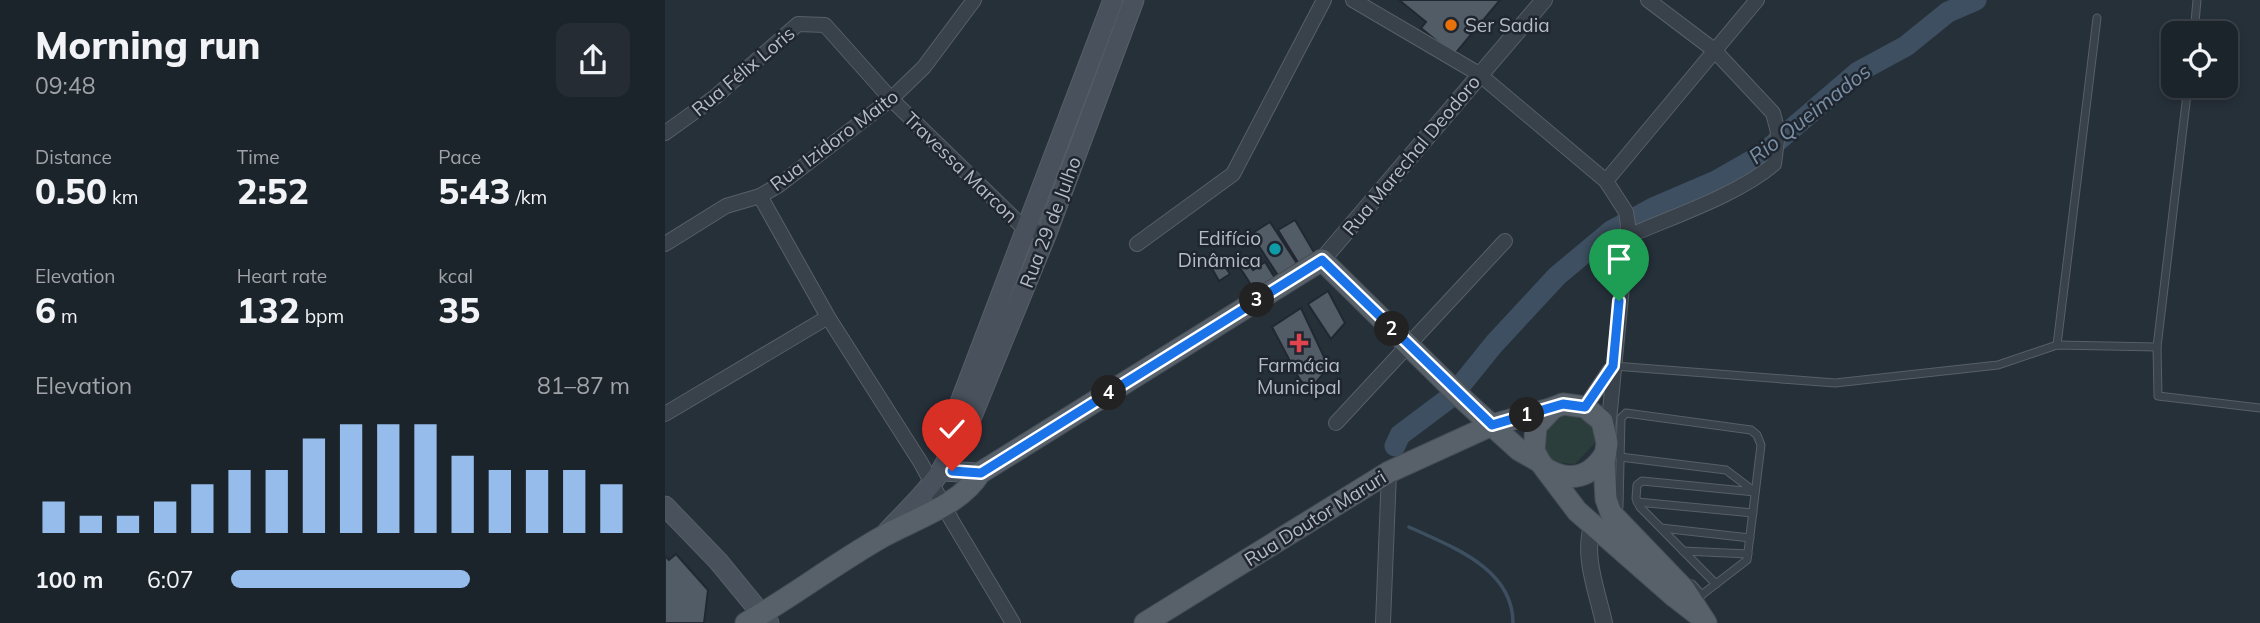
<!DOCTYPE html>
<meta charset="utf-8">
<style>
body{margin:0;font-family:Mulish,sans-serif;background:#252c33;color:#f1f3f6;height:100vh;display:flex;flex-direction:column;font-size:26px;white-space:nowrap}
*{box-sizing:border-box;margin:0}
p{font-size:23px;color:#a0a4a9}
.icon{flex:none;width:38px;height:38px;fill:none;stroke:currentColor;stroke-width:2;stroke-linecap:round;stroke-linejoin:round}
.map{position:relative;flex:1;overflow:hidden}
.details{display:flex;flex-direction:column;background:#1c242b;width:665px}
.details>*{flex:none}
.controls{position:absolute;left:1496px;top:21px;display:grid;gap:14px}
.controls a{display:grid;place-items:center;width:77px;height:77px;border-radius:14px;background:#1c242b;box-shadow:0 4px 10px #0003,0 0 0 2px #3a4147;font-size:35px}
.pin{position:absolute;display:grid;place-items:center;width:60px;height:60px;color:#fff;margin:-72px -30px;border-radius:50% 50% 50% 0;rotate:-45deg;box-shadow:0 0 7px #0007}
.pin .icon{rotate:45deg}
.km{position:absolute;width:35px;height:35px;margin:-18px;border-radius:50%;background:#222;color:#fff;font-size:19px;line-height:35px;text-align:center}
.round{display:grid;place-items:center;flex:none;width:74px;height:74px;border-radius:14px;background:#252c33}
.head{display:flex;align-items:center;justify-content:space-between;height:119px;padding:0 35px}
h1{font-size:38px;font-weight:800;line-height:52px}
.stats{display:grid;grid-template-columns:repeat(3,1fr);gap:10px;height:119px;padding:7px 35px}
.stats div{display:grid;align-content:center}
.stats b{font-size:35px;font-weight:800}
.stats small{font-size:19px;font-weight:400}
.stats p{font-size:19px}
.chart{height:196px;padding:14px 35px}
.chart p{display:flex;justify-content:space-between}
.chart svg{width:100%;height:126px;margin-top:7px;stroke:#95bceb;stroke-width:6}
ul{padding:0 35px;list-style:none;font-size:23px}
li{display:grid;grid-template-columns:112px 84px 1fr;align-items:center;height:52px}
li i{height:18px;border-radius:9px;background:#95bceb}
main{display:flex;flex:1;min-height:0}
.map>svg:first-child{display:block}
.green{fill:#2b3e3c}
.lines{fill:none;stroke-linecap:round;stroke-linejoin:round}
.stream{stroke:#3d4f60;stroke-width:3.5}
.river{stroke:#3d4f60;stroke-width:21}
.building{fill:#525c67;stroke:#212831;stroke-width:2}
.service-casing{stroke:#575f68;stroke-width:9}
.minor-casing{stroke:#575f68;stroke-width:16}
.tertiary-casing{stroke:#575f68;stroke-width:18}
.secondary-casing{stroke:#575f68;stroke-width:21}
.primary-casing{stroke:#454d56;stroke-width:23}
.service{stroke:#39414a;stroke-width:7}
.minor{stroke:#39414a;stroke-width:14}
.tertiary{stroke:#39414a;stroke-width:16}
.secondary{stroke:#48515c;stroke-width:19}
.primary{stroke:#58616a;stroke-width:21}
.route-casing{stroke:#fff;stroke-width:14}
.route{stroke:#1a73e8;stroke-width:9}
.food-dot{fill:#e8710a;stroke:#1f262f;stroke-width:2.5}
.culture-dot{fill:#0f9aa8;stroke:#1f262f;stroke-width:2.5}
.health-dot{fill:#e0444e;stroke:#1f262f;stroke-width:2.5}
.labels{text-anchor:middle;stroke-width:5;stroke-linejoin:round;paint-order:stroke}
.poi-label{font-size:19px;fill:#b5bcc5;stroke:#1f262f;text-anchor:start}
.street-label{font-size:19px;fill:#b5bcc5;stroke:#1f262f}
.water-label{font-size:21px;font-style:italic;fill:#798fa5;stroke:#1f262f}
</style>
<main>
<section class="details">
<div class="head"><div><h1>Morning run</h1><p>09:48</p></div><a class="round"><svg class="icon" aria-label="share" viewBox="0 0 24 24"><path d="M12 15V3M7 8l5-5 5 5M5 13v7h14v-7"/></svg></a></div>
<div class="stats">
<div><p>Distance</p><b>0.50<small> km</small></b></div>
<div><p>Time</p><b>2:52</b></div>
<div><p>Pace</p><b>5:43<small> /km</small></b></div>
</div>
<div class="stats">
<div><p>Elevation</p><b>6<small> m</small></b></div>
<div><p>Heart rate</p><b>132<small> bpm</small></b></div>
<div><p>kcal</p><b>35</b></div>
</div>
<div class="chart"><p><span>Elevation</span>81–87 m</p>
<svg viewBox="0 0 160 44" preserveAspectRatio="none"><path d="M5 44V33M15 44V38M25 44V38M35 44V33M45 44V27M55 44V22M65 44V22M75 44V11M85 44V6M95 44V6M105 44V6M115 44V17M125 44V22M135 44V22M145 44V22M155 44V27"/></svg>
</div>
<ul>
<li><b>100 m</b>6:07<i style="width:60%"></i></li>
</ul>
</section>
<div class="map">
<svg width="1595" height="623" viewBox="0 0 1595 623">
<rect width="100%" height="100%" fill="#263039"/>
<path class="green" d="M909,410l23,12 -2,21 -20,21 -25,-2 -7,-10v-25l9,-9z"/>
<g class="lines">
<path class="stream" d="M744,527c43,20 104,41 104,96"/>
<path class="river" d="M730,446l5,-11 52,-39 42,-52 63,-68 54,-45 42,-23 63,-27 44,-25 98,-84 48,-26 42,-34 28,-12"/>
</g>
<g class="building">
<path d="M734,0h101l-46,55 -33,-27 5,-6z"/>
<path d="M630,220l20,34 -16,10 -21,-34z"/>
<path d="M605,222l28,43 -19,12 -28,-43z"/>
<path d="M580,258l8,12 12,-8 10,16 -20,13 -18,-28z"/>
<path d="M555,259l10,15 -11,7 -9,-16z"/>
<path d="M663,291l17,32 -14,16 -23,-35z"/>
<path d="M636,308l24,51 7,5 -22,25 -10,-9 -28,-53z"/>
<path d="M11,554l32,36 -4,33h-39v-67l4,4z"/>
</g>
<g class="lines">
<defs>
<g id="service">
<path d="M1529,33l3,-33"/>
<path d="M1392,345l40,-327"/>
<path d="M1492,347l1,49 102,12"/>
<path d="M949,366l221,17 163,-18 59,-20 100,2 31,-261"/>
<path d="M955,457l106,13 29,22 -113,-11 -5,4 -1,13 4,9 76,77"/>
<path d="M972,502l116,11"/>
<path d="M954,507l2,-89 5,-5 125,17 6,5 4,10 -14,115 -52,40"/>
<path d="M996,528l89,10"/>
<path d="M1018,551l65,3"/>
<path d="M1027,584l10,11"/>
</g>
<g id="minor">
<path d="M688,0l126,74 127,107 20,31 2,13 -20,206"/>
<path d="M0,133l50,-36 83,-73 27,1 66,74 135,131 21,3"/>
<path d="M941,181l151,-181"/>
<path d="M95,196l68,121 93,146 31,58 61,102"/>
<path d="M961,237c45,-20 112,-42 148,-73l4,-32 -5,-19 -59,-63 -66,-50"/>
<path d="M0,244l61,-38 34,-10 19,-11 112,-86 33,-32 50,-67"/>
<path d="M472,244l96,-70 91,-174"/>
<path d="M920,407l25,-37"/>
<path d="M0,414l163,-97"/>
<path d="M671,423l169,-182"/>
<path d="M718,623l6,-151"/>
</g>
<g id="tertiary">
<path d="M657,260l222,-260"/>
<path d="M928,523c-11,33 4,67 11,100"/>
</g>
<g id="secondary">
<path d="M291,438l-5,-12 162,-426"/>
<path d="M276,471l39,2"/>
<path d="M0,506l53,55 51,62"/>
<path d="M220,534c18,-20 40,-39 55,-62 10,-14 11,-31 26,-41l81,-198 87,-233"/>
</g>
<g id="primary">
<path d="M883,470c23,13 43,7 57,-16"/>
<path d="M1036,617l-26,-20 -98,-86 -37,-49 -6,-11 2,-25 17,-18 10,-4 22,3 17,14 5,22 -3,20 2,36 5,14 73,76 22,34"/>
<path d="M81,623c47,-27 90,-60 136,-86 32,-18 79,-32 98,-64l342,-213 143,141 54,49 21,12"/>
<path d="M480,623l244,-151 103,-47 61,-17"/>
</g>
</defs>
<use href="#service" class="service-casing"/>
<use href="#minor" class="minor-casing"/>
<use href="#tertiary" class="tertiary-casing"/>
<use href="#secondary" class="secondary-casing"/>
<use href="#primary" class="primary-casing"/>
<use href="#service" class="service"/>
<use href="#minor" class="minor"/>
<use href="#tertiary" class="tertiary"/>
<use href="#secondary" class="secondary"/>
<use href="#primary" class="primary"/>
</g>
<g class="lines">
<defs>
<path id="route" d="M287,471l29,2 341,-213 170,165 71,-21 22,3 28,-41 6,-65"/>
</defs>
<use href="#route" class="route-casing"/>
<use href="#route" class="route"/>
</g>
<circle class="food-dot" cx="786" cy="25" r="7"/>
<circle class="culture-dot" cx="610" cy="249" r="7"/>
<path class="health-dot" d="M630.5 332.5h7v7h7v7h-7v7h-7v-7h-7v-7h7z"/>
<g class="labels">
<g class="poi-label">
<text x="800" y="32">Ser Sadia</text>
<text x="596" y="245" text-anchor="end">Edifício<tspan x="596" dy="22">Dinâmica</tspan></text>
<text x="634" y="372" text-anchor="middle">Farmácia<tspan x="634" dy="22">Municipal</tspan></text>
</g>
<g class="street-label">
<text transform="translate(78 71) rotate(-40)" y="7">Rua Félix Loris</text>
<text transform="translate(169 140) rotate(-37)" y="7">Rua Izidoro Maito</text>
<text transform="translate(746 155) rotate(-50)" y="7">Rua Marechal Deodoro</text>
<text transform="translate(296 167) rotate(44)" y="7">Travessa Marcon</text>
<text transform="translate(385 222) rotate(-69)" y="7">Rua 29 de Julho</text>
<text transform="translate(650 518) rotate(-32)" y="7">Rua Doutor Maruri</text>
</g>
<g class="water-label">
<text transform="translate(1145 114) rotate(-38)" y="7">Rio Queimados</text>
</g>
</g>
</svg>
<div class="controls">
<a><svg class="icon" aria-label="locate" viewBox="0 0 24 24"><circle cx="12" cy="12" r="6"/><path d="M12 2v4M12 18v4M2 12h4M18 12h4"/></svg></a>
</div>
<div class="pin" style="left:954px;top:301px;background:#1e9e55"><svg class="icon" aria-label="arrive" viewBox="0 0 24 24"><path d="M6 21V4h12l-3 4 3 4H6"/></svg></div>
<div class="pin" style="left:287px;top:471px;background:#d93025"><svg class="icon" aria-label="check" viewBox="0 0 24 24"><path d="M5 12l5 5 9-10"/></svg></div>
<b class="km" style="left:862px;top:415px">1</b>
<b class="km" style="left:727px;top:329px">2</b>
<b class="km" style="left:592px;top:300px">3</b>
<b class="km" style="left:444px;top:393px">4</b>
</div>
</main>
